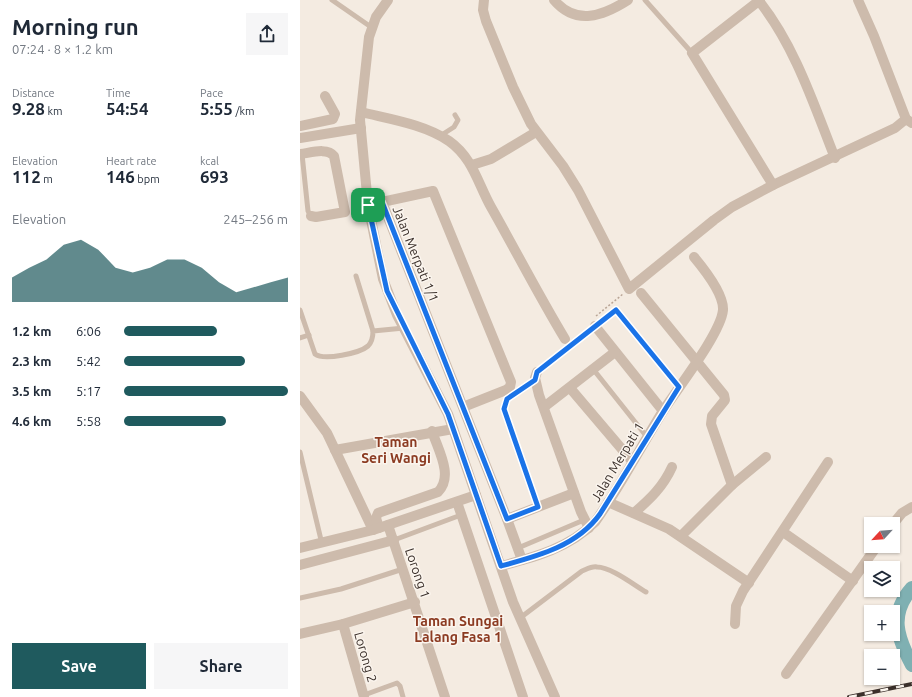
<!DOCTYPE html>
<meta charset="utf-8">
<style>
body{margin:0;font-family:Ubuntu,sans-serif;background:#f6f6f7;color:#1f2937;height:100vh;display:flex;flex-direction:column;font-size:15px;white-space:nowrap}
*{box-sizing:border-box;margin:0}
p{font-size:13px;color:#747a83}
.icon{flex:none;width:22px;height:22px;fill:none;stroke:currentColor;stroke-width:2;stroke-linecap:round;stroke-linejoin:round}
.map{position:relative;flex:1;overflow:hidden}
.details{display:flex;flex-direction:column;background:#fff;width:300px}
.details>*{flex:none}
.needle{width:26px;rotate:244deg}
.buttons{position:absolute;left:564px;top:517px;display:grid;gap:8px}
.buttons a{display:grid;place-items:center;width:36px;height:36px;border-radius:0px;background:#fff;box-shadow:0 1px 3px #0004;font-size:20px}
.pin{position:absolute;display:grid;place-items:center;width:34px;height:34px;color:#fff;margin:-17px;border-radius:8px;box-shadow:0 2px 6px #0006}
.round{display:grid;place-items:center;flex:none;width:42px;height:42px;border-radius:0px;background:#f6f6f7}
.head{display:flex;align-items:center;justify-content:space-between;height:68px;padding:0 12px}
h1{font-size:22px;font-weight:700;line-height:30px}
.stats{display:grid;grid-template-columns:repeat(3,1fr);gap:6px;height:68px;padding:4px 12px}
.stats div{display:grid;align-content:center}
.stats b{font-size:17px;font-weight:700}
.stats small{font-size:11px;font-weight:400}
.stats p{font-size:11px}
.chart{height:112px;padding:8px 12px}
.chart p{display:flex;justify-content:space-between}
.chart svg{width:100%;height:72px;margin-top:4px;fill:#1f5a5e;opacity:.7}
.action{display:flex;gap:8px;margin-top:auto;padding:8px 12px}
.action a{flex:1;height:46px;border-radius:0px;background:#1f5a5e;color:#fff;font-size:16px;font-weight:700;line-height:46px;text-align:center}
.action a+a{background:#f6f6f7;color:#1f2937}
ul{padding:0 12px;list-style:none;font-size:13px}
li{display:grid;grid-template-columns:64px 48px 1fr;align-items:center;height:30px}
li i{height:10px;border-radius:5px;background:#1f5a5e}
main{display:flex;flex:1;min-height:0}
.map>svg:first-child{display:block}
.lines{fill:none;stroke-linecap:round;stroke-linejoin:round}
.river{stroke:#7fb0b2;stroke-width:14}
.path{stroke:#b9a596;stroke-width:1.5;stroke-dasharray:2 2;stroke-linecap:butt}
.service{stroke:#cdbbac;stroke-width:5}
.minor{stroke:#cdbbac;stroke-width:10}
.rail-casing{stroke:#3b302b;stroke-width:4}
.rail{stroke:#fbf5ee;stroke-width:2.5;stroke-dasharray:8;stroke-linecap:butt}
.route-casing{stroke:#fff;stroke-width:8}
.route{stroke:#1a73e8;stroke-width:5}
.labels{text-anchor:middle;stroke-width:3;stroke-linejoin:round;paint-order:stroke}
.street-label{font-size:13px;fill:#3b302b;stroke:#fbf5ee}
.neighbourhood-label{font-size:14px;font-weight:bold;fill:#8c3b22;stroke:#fbf5ee}
</style>
<main>
<section class="details">
<div class="head"><div><h1>Morning run</h1><p>07:24 · 8 × 1.2 km</p></div><a class="round"><svg class="icon" aria-label="share" viewBox="0 0 24 24"><path d="M12 15V3M7 8l5-5 5 5M5 13v7h14v-7"/></svg></a></div>
<div class="stats">
<div><p>Distance</p><b>9.28<small> km</small></b></div>
<div><p>Time</p><b>54:54</b></div>
<div><p>Pace</p><b>5:55<small> /km</small></b></div>
</div>
<div class="stats">
<div><p>Elevation</p><b>112<small> m</small></b></div>
<div><p>Heart rate</p><b>146<small> bpm</small></b></div>
<div><p>kcal</p><b>693</b></div>
</div>
<div class="chart"><p><span>Elevation</span>245–256 m</p>
<svg viewBox="0 0 160 44" preserveAspectRatio="none"><path d="M0 44V29L10 23L20 18L30 9L40 6L50 12L60 23L70 26L80 23L90 18L100 18L110 23L120 32L130 38L140 35L150 32L160 29V44z"/></svg>
</div>
<ul>
<li><b>1.2 km</b>6:06<i style="width:57%"></i></li>
<li><b>2.3 km</b>5:42<i style="width:74%"></i></li>
<li><b>3.5 km</b>5:17<i style="width:100%"></i></li>
<li><b>4.6 km</b>5:58<i style="width:62%"></i></li>
</ul>
<div class="action"><a>Save</a><a>Share</a></div>
</section>
<div class="map">
<svg width="612" height="697" viewBox="0 0 612 697">
<rect width="100%" height="100%" fill="#f4ebe1"/>
<g class="lines">
<path class="river" d="M612,588c-23,26 -15,49 0,77"/>
<path class="path" d="M296,316l27,-22"/>
<g class="service">
<path d="M32,0l39,27"/>
<path d="M345,0l47,53"/>
<path d="M140,136l14,-9 4,-7 -3,-5"/>
<path d="M2,154l6,57 3,5"/>
<path d="M56,276l17,55"/>
<path d="M0,310l15,44c9,7 45,-1 53,-8 4,-4 5,-10 5,-15l31,-3"/>
<path d="M0,338l9,-3"/>
<path d="M293,369l54,68"/>
<path d="M237,372l79,-62 63,77"/>
<path d="M235,380l-28,19 -3,10 34,98"/>
<path d="M0,452l22,92"/>
<path d="M94,540l67,-25"/>
<path d="M218,548l66,-28"/>
<path d="M0,598l41,-9 62,-20"/>
<path d="M220,618l62,-47c5,-2 10,-5 15,-4 14,0 37,18 49,25"/>
<path d="M64,695l33,-12 3,3 3,11"/>
</g>
<g class="minor">
<path d="M88,0l-12,17 -7,20 -9,83 8,85 15,74 14,36 51,99 65,188 42,95"/>
<path d="M184,0l-1,10 3,11 27,66 18,37 32,42 15,24 51,99 85,-69 18,-13 41,-22 122,-57 11,-9"/>
<path d="M254,0c22,26 49,16 74,0"/>
<path d="M460,0l-68,53 81,132"/>
<path d="M558,0l16,36 32,83 6,4"/>
<path d="M459,1c36,45 55,104 76,157"/>
<path d="M61,112c28,7 63,12 88,29 24,17 29,43 42,66 25,44 48,89 74,132"/>
<path d="M0,126l33,-7 2,-5 -10,-18"/>
<path d="M0,138l61,-10"/>
<path d="M0,154c10,-1 27,-7 34,2l11,56 -29,5 -5,-1"/>
<path d="M172,165l19,-6 45,-27"/>
<path d="M341,293l83,102 1,5 -13,16 -1,8 21,61"/>
<path d="M295,326l68,85"/>
<path d="M237,372l-2,6 4,17 42,117 8,16"/>
<path d="M270,388l62,73"/>
<path d="M0,396l27,37 46,97"/>
<path d="M163,407l43,-17 4,-3 1,-5 -78,-191 -51,11 125,317 15,41"/>
<path d="M244,407l71,-55"/>
<path d="M35,450l118,-21"/>
<path d="M157,502l66,195"/>
<path d="M308,502l61,27 80,54"/>
<path d="M334,513c16,-14 29,-26 38,-46"/>
<path d="M207,519l67,-26"/>
<path d="M593,524l9,-11 10,-6"/>
<path d="M88,525l57,172"/>
<path d="M79,528l-3,-10 2,-5 60,-21c16,-16 0,-42 -6,-61"/>
<path d="M483,532l70,49"/>
<path d="M381,536l51,-51 34,-28"/>
<path d="M0,548l73,-18 103,-35"/>
<path d="M0,565l94,-25"/>
<path d="M201,566c34,-9 68,-18 94,-44 25,-35 45,-74 68,-111 14,-22 58,-78 60,-101 1,-16 -19,-41 -29,-53"/>
<path d="M43,624l21,73"/>
<path d="M435,624l1,-18 7,-15 85,-129"/>
<path d="M0,634l43,-10 72,-22"/>
<path d="M486,674l91,-128"/>
</g>
<defs>
<path id="rail" d="M549,697l63,-13"/>
</defs>
<use href="#rail" class="rail-casing"/>
<use href="#rail" class="rail"/>
</g>
<g class="lines">
<defs>
<path id="route" d="M82,202l125,317 31,-12 -34,-98 3,-10 28,-19 2,-8 79,-62 63,77 -79,127c-23,32 -62,42 -99,52l-53,-152 -61,-123 -19,-86z"/>
</defs>
<use href="#route" class="route-casing"/>
<use href="#route" class="route"/>
</g>
<g class="labels">
<g class="street-label">
<text transform="translate(116 254) rotate(68)" y="5">Jalan Merpati 1/1</text>
<text transform="translate(317 462) rotate(-59)" y="5">Jalan Merpati 1</text>
<text transform="translate(118 573) rotate(71)" y="5">Lorong 1</text>
<text transform="translate(66 657) rotate(74)" y="5">Lorong 2</text>
</g>
<g class="neighbourhood-label">
<text x="96" y="447">Taman<tspan x="96" dy="16">Seri Wangi</tspan></text>
<text x="158" y="626">Taman Sungai<tspan x="158" dy="16">Lalang Fasa 1</tspan></text>
</g>
</g>
</svg>
<div class="buttons">
<a><svg class="needle" viewBox="-14 -14 28 28"><path d="M0-13l5 13h-10z" fill="#e53935"/><path d="M0 13l5-13h-10z" fill="#747a83"/></svg></a>
<a><svg class="icon" aria-label="layers" viewBox="0 0 24 24"><path d="M12 4l9 5-9 5-9-5zM3 14l9 5 9-5"/></svg></a>
<a>+</a>
<a>−</a>
</div>
<div class="pin" style="left:68px;top:205px;background:#1e9e55"><svg class="icon" aria-label="arrive" viewBox="0 0 24 24"><path d="M6 21V4h12l-3 4 3 4H6"/></svg></div>
</div>
</main>
